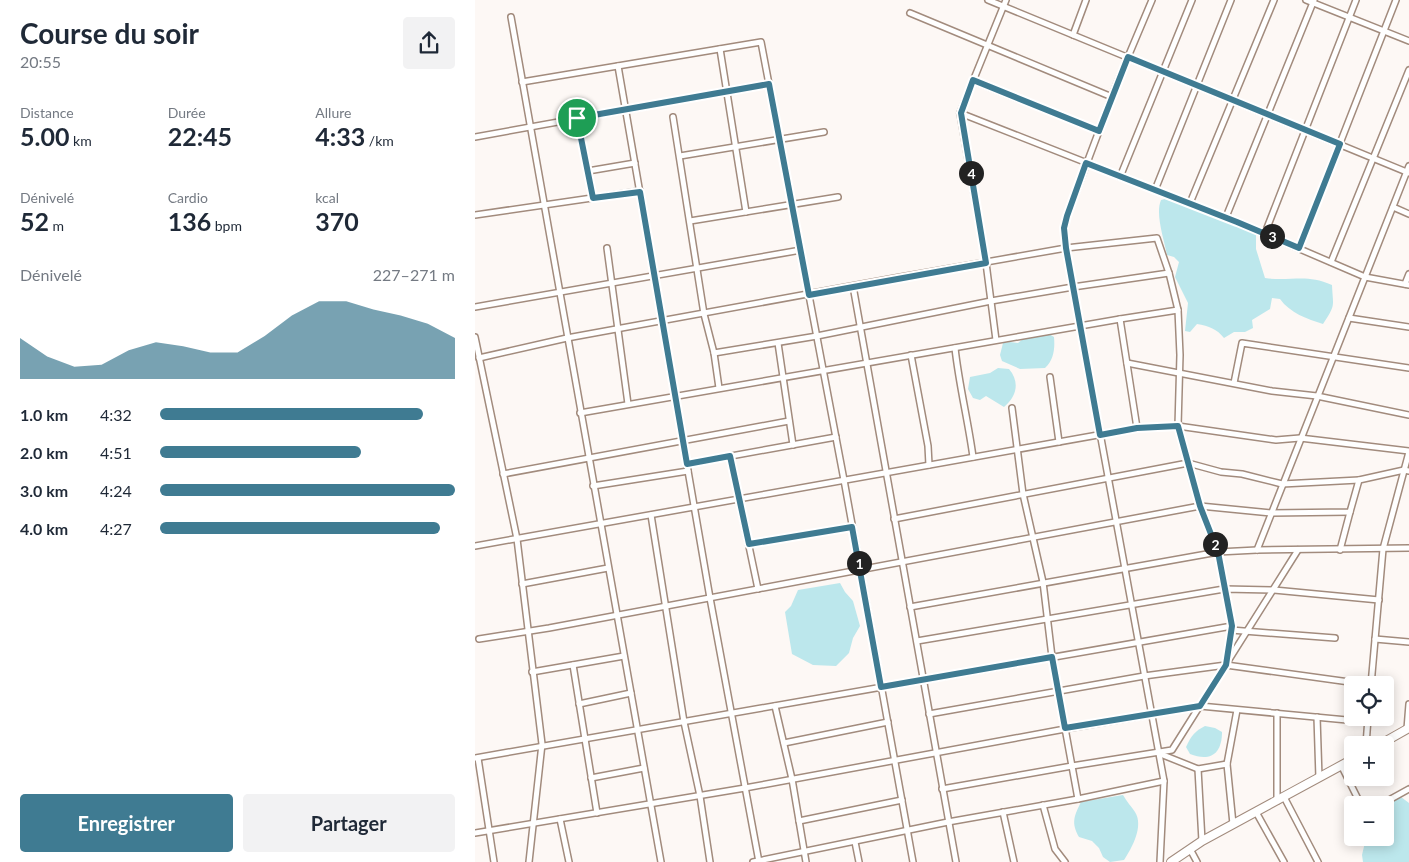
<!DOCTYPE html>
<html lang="fr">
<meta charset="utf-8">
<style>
body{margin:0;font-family:Lato,sans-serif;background:#f2f2f3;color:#1f2937;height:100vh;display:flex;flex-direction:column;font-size:19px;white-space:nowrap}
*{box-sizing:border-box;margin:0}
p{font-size:16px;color:#747a83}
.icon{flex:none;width:28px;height:28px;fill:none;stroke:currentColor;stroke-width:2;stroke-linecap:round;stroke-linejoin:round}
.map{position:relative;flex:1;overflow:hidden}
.side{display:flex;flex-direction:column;background:#fff;width:475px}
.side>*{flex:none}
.controls{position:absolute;left:869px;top:676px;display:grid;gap:10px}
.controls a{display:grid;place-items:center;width:50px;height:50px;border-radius:5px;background:#fff;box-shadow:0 2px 12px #0003;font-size:25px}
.pin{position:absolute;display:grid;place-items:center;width:42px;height:42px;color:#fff;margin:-21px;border:2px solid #fff;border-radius:50%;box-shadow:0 1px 5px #0007}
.km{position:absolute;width:25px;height:25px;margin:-12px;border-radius:50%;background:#222;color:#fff;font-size:14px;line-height:25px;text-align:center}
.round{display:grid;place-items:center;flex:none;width:52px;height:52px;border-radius:5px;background:#f2f2f3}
.head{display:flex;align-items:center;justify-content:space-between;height:85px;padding:0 20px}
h1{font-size:28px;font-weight:700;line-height:38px}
.figures{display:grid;grid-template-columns:repeat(3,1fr);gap:8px;height:85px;padding:5px 20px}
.figures div{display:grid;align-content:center}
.figures b{font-size:25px;font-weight:700}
.figures small{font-size:14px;font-weight:400}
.figures p{font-size:14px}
.chart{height:140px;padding:10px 20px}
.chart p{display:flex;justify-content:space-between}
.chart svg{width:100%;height:90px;margin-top:5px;fill:#3f7b92;opacity:.7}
.primary-button{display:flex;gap:10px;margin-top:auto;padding:10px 20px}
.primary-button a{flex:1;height:58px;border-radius:5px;background:#3f7b92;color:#fff;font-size:20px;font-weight:700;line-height:58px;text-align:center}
.primary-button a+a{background:#f2f2f3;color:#1f2937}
ul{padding:0 20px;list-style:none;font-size:16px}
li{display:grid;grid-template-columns:80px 60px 1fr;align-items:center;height:38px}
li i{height:12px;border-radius:6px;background:#3f7b92}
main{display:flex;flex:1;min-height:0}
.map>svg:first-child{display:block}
.water{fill:#bce7ec}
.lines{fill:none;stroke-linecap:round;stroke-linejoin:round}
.minor-casing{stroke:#a28b7d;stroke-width:8}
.highway-casing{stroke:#a28b7d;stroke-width:10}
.minor{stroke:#fff;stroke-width:5}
.highway{stroke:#fff;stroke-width:8}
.route-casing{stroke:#fff;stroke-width:10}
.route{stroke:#3f7b92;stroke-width:6}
</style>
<main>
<section class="side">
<div class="head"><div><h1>Course du soir</h1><p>20:55</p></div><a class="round"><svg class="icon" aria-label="share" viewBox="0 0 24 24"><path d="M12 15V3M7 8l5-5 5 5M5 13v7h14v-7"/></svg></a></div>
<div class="figures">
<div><p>Distance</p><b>5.00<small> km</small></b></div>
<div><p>Durée</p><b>22:45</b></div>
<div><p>Allure</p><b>4:33<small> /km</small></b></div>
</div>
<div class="figures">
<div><p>Dénivelé</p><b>52<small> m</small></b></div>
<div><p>Cardio</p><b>136<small> bpm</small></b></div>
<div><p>kcal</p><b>370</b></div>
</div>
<div class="chart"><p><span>Dénivelé</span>227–271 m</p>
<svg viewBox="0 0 160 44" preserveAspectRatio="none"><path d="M0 44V24L10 33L20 38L30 37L40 30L50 26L60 28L70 31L80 31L90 23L100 13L110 6L120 6L130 10L140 13L150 17L160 24V44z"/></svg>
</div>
<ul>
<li><b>1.0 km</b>4:32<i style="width:89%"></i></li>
<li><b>2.0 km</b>4:51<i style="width:68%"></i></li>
<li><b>3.0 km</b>4:24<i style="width:100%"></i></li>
<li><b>4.0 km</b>4:27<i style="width:95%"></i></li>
</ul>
<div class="primary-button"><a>Enregistrer</a><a>Partager</a></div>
</section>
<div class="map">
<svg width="934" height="862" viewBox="0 0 934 862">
<rect width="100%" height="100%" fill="#fdf8f5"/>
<g class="water">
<path d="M690,199l54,18 37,16v16l9,29c26,4 40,-5 67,7 1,22 4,19 -9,39 -16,-5 -33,-11 -43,-25l-8,-1 -2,11 -18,11 1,8 -8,4h-11l-10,6c-7,-9 -15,-12 -27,-14l-7,8 -5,-1 3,-28 -13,-26 4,-15 -5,-5 -7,-2c-3,-16 -12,-41 -6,-55z"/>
<path d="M574,334l5,3c1,11 0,23 -9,31l-25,1 -18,-8 -2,-6 3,-12 7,-1 8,1 5,-4z"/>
<path d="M523,368l11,1c11,13 8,27 -5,38l-18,-11 -6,4 -7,-2 -5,-9 2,-12 20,-4z"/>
<path d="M365,583l5,9 8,9 7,25 -7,12 -4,15 -13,13 -23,-1 -21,-11 -7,-42 6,-6 7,-16z"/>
<path d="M730,726l10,2 7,4c0,22 -12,30 -32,22l-4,-7c5,-11 9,-16 19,-21z"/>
<path d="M648,795c4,7 8,11 12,17 9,14 -3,36 -11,48l-14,2 -7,-5 -4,-9 -7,-7 -13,-4c-8,-14 -5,-21 2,-35z"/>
<path d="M926,797l8,6v59h-46l-1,-7 4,-17h19v-27l4,-9z"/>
</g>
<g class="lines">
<defs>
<g id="minor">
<path d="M513,0l421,173"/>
<path d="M677,0l-35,83 -50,133 -3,12 2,20 98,533 -4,81"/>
<path d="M831,0l103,41"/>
<path d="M435,13l202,84"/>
<path d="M36,17l150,845"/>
<path d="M598,35l13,-35"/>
<path d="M245,49l26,163"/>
<path d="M143,66l92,532 49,264"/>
<path d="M499,81l125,50"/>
<path d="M47,82l239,-40 83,438 69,382"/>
<path d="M485,113l277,109 128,55 44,8"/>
<path d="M198,117l31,197 10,39 5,35"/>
<path d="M102,119l16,79"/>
<path d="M0,137l294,-53"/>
<path d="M205,156l144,-24"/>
<path d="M113,171l47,-8"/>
<path d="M645,177l72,-177"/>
<path d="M680,190l76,-190"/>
<path d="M715,203l84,-203"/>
<path d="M918,207l16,7"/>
<path d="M0,215l165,-24"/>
<path d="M751,217l88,-217"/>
<path d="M215,221l148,-24"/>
<path d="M790,233l91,-233"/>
<path d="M132,248l21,156"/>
<path d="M824,248l97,-248"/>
<path d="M856,262l78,-192"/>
<path d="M930,284l4,-10"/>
<path d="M378,286l103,576"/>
<path d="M0,307l326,-57"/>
<path d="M874,318l60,9"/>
<path d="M645,319l17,109"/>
<path d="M0,337l42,202 25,205 -13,118"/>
<path d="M521,340l-10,-77 -26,-150 46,-113"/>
<path d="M303,343l15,102"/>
<path d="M480,348c4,37 13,72 18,109"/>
<path d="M239,353l103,-17 174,-35 82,-14 96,-14"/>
<path d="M436,355l17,91 1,19"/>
<path d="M4,358l88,-20 328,-60 171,-30 91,-10 12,35 9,37 2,45 -2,71 22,80 18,46 14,74 -6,39"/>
<path d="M652,363l145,28 45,5 92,19"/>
<path d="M575,377l9,65"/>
<path d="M759,383l8,-40 167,25"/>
<path d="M537,408l11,86 20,88 9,75 26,142"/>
<path d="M105,413l540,-94 58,-9"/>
<path d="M255,456l28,133"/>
<path d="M212,464l149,-27"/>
<path d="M28,474l286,-53"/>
<path d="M118,486l95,-15"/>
<path d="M176,515l33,207 16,74 10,66"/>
<path d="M419,519l294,-56 33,9 21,2 40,10 77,-4"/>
<path d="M274,544l103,-17"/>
<path d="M0,546l662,-118 41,-2 98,14 24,-2 109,13"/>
<path d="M782,550l152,-384"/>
<path d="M865,550l10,-38"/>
<path d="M47,584l86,-16"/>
<path d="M435,607l308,-55 39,-2 152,-2"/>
<path d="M756,630l104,8"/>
<path d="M4,639l70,-11 651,-122 71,7 79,-1 9,-32 45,-10 5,1"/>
<path d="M900,639l34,3"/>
<path d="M442,641l307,-52 50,1 105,10"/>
<path d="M98,665l24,148"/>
<path d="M57,672l92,-16"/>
<path d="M896,685l12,-136 26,-97"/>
<path d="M104,704l52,-11"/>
<path d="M300,706l17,73 14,83"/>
<path d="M454,714l215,-38 82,-11 145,20"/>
<path d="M842,717l2,61"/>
<path d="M932,729l2,-25"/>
<path d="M309,743l104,-21"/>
<path d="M891,745l2,-27"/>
<path d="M683,753l40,16 29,-5"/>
<path d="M0,758l757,-132"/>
<path d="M3,758l16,104"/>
<path d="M866,765l20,40"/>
<path d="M723,769l4,72"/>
<path d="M116,778l53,-10"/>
<path d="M467,789l130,-23 100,-16 126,-200"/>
<path d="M809,797l34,65"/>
<path d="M802,801v-88"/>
<path d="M568,805l12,44 10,13"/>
<path d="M905,805l29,-16"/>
<path d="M528,812l11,50"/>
<path d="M781,812l28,50"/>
<path d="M85,819l9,43"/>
<path d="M324,821l103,-21"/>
<path d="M758,824l-6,-60 10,-54"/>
<path d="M0,833l270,-45 320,-59 135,-23 168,16"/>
<path d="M380,842l4,20"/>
<path d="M715,849l7,13"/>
<path d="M278,862l195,-40 130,-23 86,-18"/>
</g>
<g id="highway">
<path d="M904,745l30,-17"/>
<path d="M696,862l31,-21 151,-82"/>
</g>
</defs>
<use href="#minor" class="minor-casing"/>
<use href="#highway" class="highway-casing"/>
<use href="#minor" class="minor"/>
<use href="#highway" class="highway"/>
</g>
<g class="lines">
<defs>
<path id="route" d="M653,57l212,87 -41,104 -62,-26 -151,-59 -19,53 -3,12 2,20 34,187 37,-7 41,-2 22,80 18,46 14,74 -6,39 -26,41 -135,22 -13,-71 -171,30 -29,-160 -103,17 -19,-88 -43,8 -47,-272 -47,6 -16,-80 192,-34 40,211 177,-32 -25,-150 12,-33 126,51z"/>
</defs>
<use href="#route" class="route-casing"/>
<use href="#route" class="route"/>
</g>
</svg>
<div class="controls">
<a><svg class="icon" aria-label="locate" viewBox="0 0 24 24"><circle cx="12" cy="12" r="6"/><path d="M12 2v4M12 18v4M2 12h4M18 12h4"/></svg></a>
<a>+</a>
<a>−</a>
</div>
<div class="pin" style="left:102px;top:118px;background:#1e9e55"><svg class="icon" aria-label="arrive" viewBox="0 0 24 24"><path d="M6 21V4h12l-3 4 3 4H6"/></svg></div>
<b class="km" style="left:384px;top:563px">1</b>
<b class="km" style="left:740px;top:544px">2</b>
<b class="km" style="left:797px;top:236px">3</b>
<b class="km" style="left:496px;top:173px">4</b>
</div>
</main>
